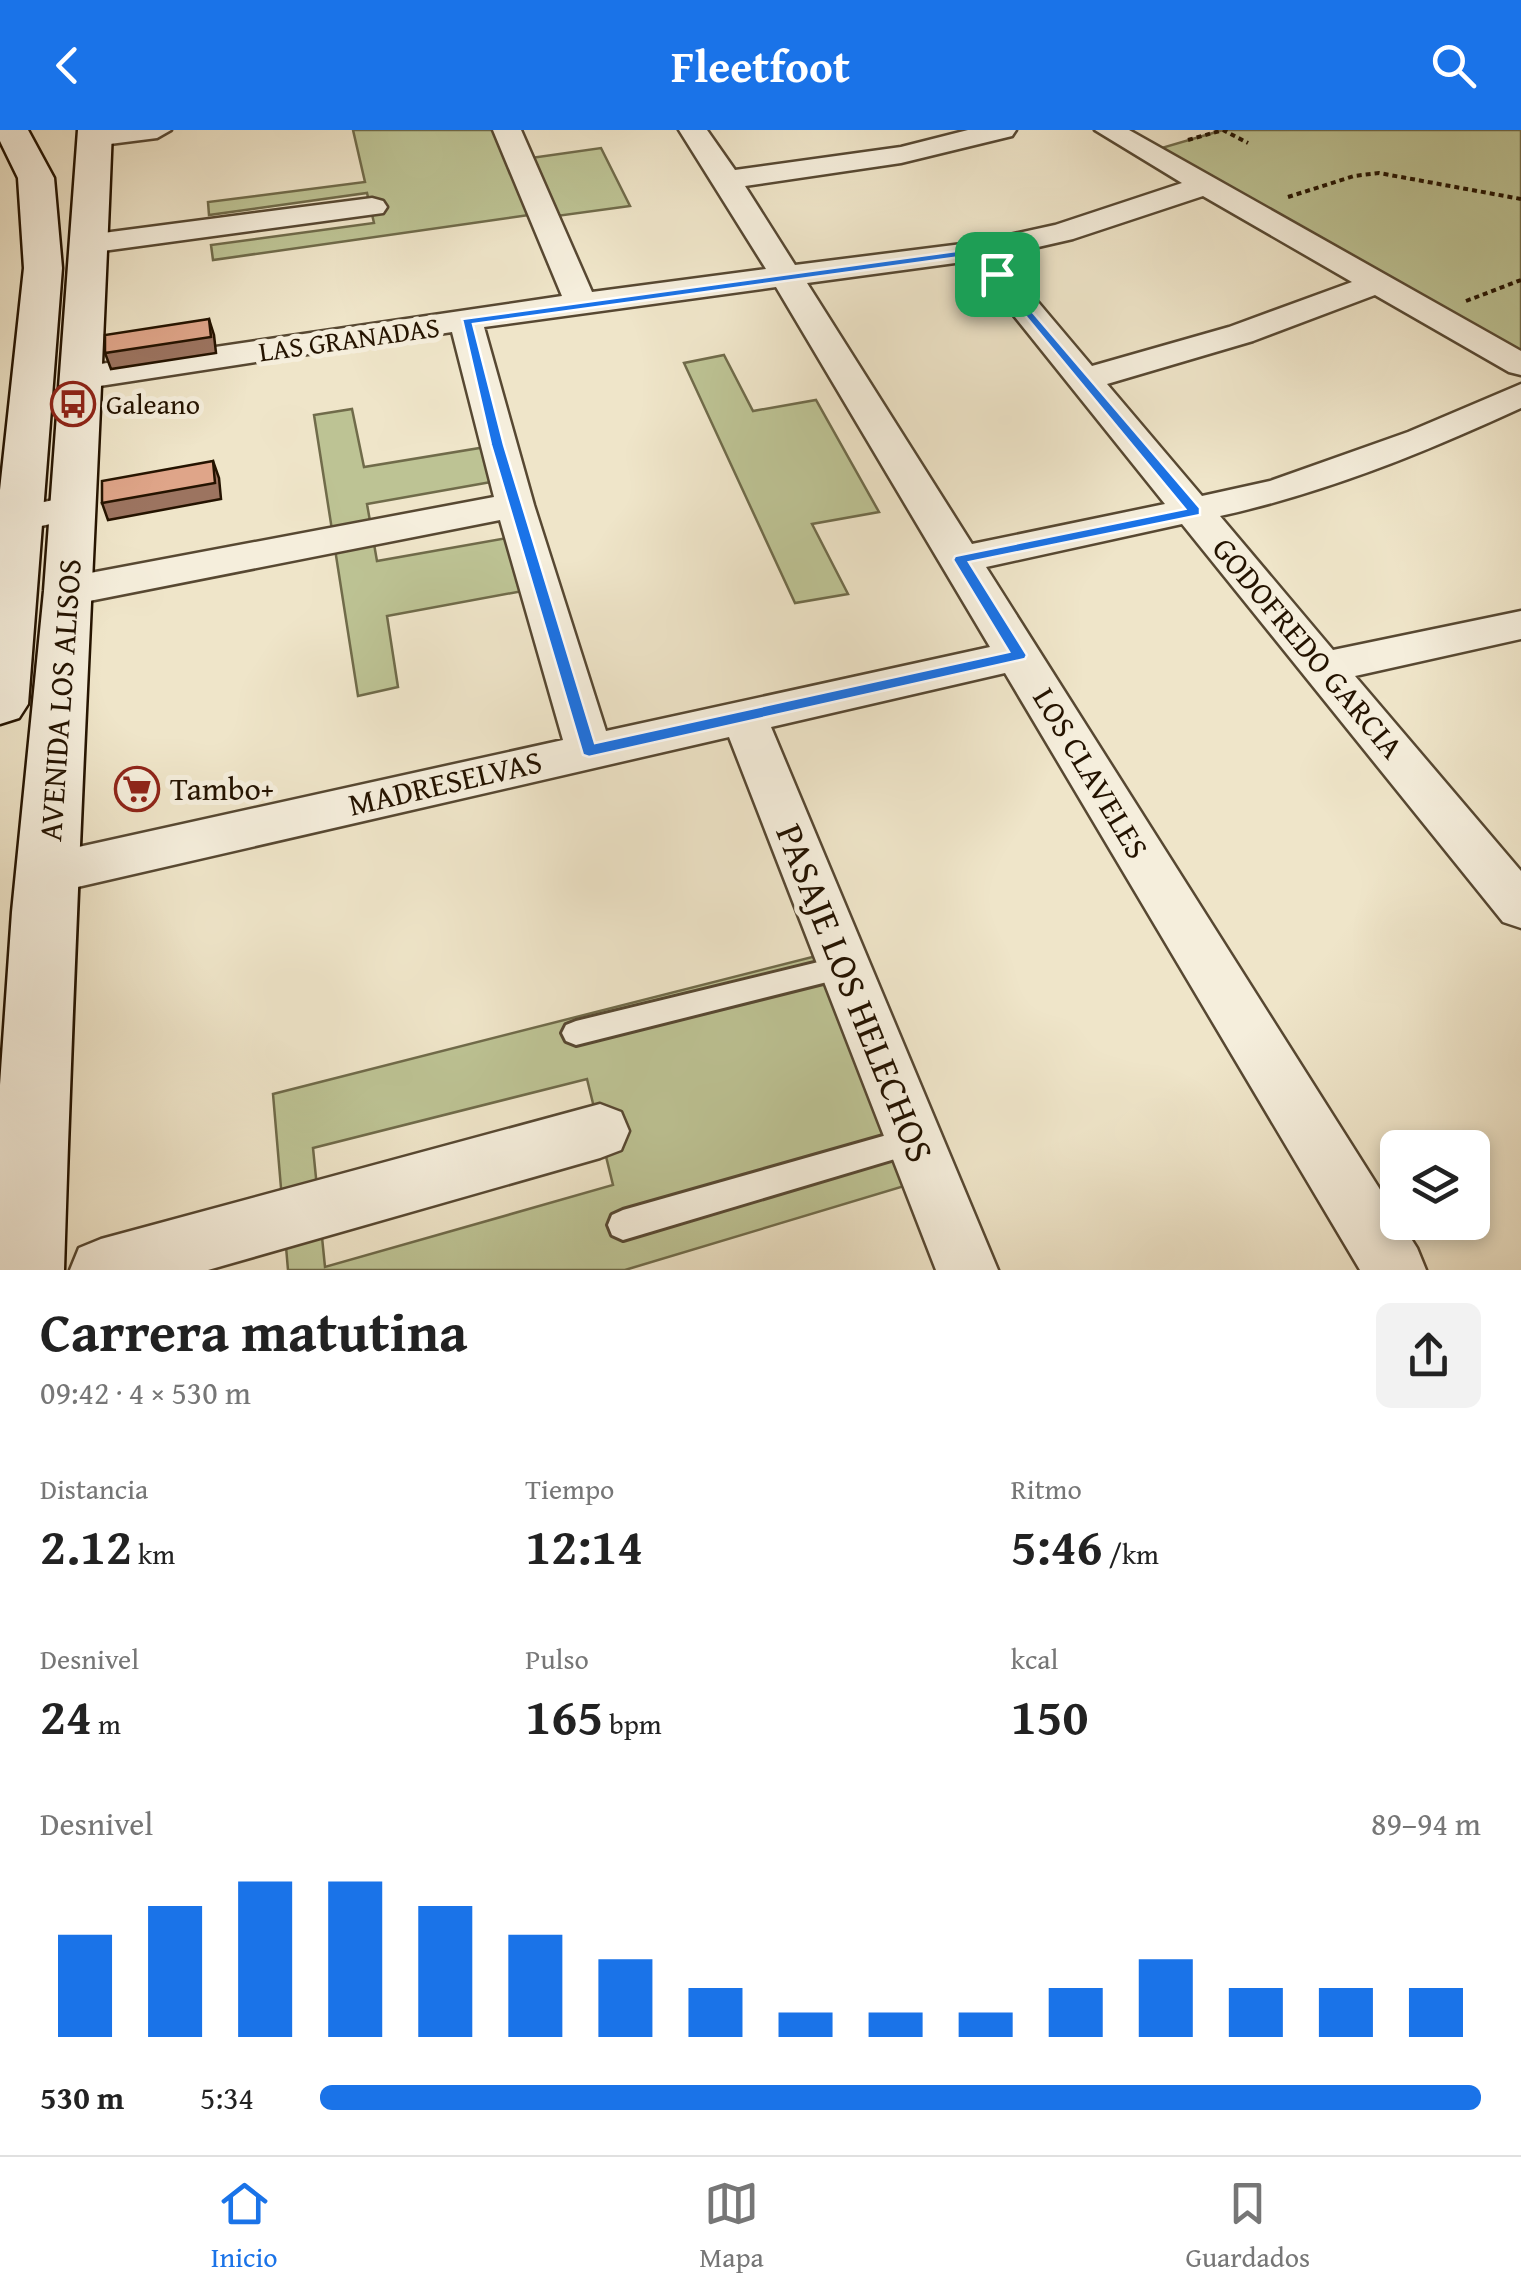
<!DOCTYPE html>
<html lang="es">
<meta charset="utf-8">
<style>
body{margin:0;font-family:"Gentium Book Plus",serif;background:#f2f2f2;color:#222;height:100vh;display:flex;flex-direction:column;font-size:38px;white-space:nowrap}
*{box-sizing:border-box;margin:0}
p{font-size:32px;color:#767676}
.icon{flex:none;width:55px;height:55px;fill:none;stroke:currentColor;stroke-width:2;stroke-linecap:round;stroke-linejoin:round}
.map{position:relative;height:1140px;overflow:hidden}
.details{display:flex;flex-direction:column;background:#fff;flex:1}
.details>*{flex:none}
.buttons{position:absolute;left:1380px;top:1000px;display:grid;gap:20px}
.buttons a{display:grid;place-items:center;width:110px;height:110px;border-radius:15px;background:#fff;box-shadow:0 5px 15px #0003;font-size:50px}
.pin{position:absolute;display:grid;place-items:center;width:85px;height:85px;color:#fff;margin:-42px;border-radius:20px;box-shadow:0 5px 15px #0006}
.round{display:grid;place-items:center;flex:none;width:105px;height:105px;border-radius:15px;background:#f2f2f2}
.overview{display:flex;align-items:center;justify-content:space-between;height:170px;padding:0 40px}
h1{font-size:55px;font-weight:700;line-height:75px}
.metrics{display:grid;grid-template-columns:repeat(3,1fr);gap:15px;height:170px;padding:10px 40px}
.metrics div{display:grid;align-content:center}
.metrics b{font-size:50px;font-weight:700}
.metrics small{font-size:28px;font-weight:400}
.metrics p{font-size:28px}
.chart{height:280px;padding:20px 40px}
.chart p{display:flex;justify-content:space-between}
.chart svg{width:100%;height:180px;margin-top:10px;stroke:#1a73e8;stroke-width:6}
ul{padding:0 40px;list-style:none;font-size:32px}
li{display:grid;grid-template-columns:160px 120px 1fr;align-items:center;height:75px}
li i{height:25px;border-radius:12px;background:#1a73e8}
header{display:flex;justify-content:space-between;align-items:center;height:130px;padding:0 40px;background:#1a73e8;color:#fff;font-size:45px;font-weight:700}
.tab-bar{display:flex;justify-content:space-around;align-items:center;height:140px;border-top:2px solid #e0e0e0;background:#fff;font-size:28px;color:#767676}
.tab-bar a{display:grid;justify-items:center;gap:5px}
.tab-bar .active{color:#1a73e8}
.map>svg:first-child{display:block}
.green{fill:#bdc394;stroke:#706b4a;stroke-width:2.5;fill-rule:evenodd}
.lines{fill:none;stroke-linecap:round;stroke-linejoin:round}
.lane-casing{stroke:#574832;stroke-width:6}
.street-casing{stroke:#574832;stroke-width:5}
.secondary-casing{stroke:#241300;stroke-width:5}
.path{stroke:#241300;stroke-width:4;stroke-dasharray:5 4;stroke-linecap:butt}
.lane{fill:#f5eedc;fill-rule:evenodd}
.street{fill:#f5eedc;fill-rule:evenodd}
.secondary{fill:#f5eedc;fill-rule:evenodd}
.shaded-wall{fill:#9c7460;stroke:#241300;stroke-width:2.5}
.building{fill:#dfa589;stroke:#241300;stroke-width:2.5}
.route{fill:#1a73e8;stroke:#fff;stroke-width:2.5;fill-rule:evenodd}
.labels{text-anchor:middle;stroke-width:10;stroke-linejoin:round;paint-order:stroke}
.far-street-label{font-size:28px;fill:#241300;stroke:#f5eedc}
.far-poi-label{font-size:28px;fill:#241300;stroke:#f5eedc;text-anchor:start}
.street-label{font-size:32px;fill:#241300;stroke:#f5eedc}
.poi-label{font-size:32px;fill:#241300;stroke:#f5eedc;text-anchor:start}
.near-street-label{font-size:38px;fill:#241300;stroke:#f5eedc}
</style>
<header><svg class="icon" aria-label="back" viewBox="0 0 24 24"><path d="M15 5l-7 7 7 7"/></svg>Fleetfoot<svg class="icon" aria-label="search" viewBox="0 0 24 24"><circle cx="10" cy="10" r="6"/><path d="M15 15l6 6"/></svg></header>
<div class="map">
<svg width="1521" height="1140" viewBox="0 0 1521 1140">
<rect width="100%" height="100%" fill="#efe5c9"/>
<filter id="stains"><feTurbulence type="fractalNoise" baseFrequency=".002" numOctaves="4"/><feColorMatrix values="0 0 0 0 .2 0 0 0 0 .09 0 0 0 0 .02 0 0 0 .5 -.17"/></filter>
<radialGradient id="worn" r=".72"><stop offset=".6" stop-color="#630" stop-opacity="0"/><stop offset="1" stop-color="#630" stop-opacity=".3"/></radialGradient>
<g class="green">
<path d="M353,0h142l34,85 -316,45 -2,-15 163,-22 -7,-30 -158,22 -1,-13 157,-20z"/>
<path d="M1223,0h298v222l-363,-203z"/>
<path d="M601,18l29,58 -73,10 -26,-58z"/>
<path d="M724,225l29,56 63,-11 63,112 -67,12 36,70 -53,9 -111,-240z"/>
<path d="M352,279l12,58 134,-22 10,34 -141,25 10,57 147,-26 15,53 -152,28 11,71 -40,9 -44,-281z"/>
<path d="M836,821l95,227 -306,92h-337l-15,-176zM587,949l26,106 -288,82 -12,-119z"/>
</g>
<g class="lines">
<defs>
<g id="lane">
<path d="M843,826l9,3 4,8 -4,8 -9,3 -267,67 -10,-4 -4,-8 4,-8 10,-4z"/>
<path d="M915,997l10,3 5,10 -5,10 -10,3 -292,87 -11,-5 -4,-10 4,-10 11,-5z"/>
</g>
<g id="street">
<path d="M93,0h78l-14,8 -63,8 -10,-2 -4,-6z"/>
<path d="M493,0h28l71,162 174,-23 -87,-139h28l28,40 166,-23 67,-17h48l-4,6 -111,27 -156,23 50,79 183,-23 77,-17 127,-42 -87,-53h34l392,221v24l-12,-3 -134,-77 -122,46 -146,43 95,112 68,-15 138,-49 113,-48v24c-98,45 -196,85 -301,108l113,134 188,-39v28l-166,37 166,195v57l-18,-6 -321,-398 -196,43 431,681 9,22h-66l-355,-597 -234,54 227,543h-62l-207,-533 -682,157 -18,-6 -7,-14 7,-14 18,-6 516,-114 -63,-220 -431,85 -15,-4 -6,-10 6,-10 15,-4 425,-80 -42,-165 -372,57 -12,-4 -6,-7 6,-7 12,-4 482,-71zM1203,66l149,86 -123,45 -137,39 -93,-110 74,-17zM970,131l195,243 -193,40 -165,-261zM776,157l214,360 -384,84 -72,-226 -50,-178z"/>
<path d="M372,68l11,3 4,6 -4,6 -295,40 -11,-2 -4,-7 4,-7 11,-2z"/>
<path d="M73,366l14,4 6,8 -6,8 -87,19v-24z"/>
<path d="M600,974l21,8 8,19 -8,19 -21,8 -392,112h-138l9,-22 22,-9z"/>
</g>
<g id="secondary">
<path d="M0,0h28l26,48 8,90 -34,436 -9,14 -19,6v-234l24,-222 -6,-90 -18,-37z"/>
<path d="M78,0h34c-15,380 -37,760 -48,1140h-64v-185l12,-173 32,-321z"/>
</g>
</defs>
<use href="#lane" class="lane-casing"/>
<use href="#street" class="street-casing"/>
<use href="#secondary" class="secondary-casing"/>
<g class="path">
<path d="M1188,10l35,-10 25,13"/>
<path d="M1288,67l66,-21 25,-3 142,26"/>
<path d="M1466,171l55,-21"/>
</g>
<use href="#lane" class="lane"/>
<use href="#street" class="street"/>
<use href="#secondary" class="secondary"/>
</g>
<g class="shaded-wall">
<path d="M209,189l5,16 2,18 -105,16 -6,-16z"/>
<path d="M213,331l6,17 2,21 -113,21 -6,-17z"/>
</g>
<g class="building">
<path d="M209,189l2,18 -106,16v-18z"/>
<path d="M213,331l2,22 -113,20v-22z"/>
</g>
<path class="route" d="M978,118l222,260v7l-231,47 58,93 -2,4 -436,98 -6,-2 -92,-310 -29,-126zM975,125l210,254 -230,47 -2,4 56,92 -414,91 -91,-298 -31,-121z"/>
<defs>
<symbol id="bus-ring" viewBox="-11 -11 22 22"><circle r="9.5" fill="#f5eedc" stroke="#8f2418" stroke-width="1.5"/><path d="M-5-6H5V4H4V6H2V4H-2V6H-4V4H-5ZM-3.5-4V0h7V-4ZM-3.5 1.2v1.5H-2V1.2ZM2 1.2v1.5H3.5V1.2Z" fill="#8f2418"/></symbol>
<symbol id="supermarket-ring" viewBox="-11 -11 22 22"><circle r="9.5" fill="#f5eedc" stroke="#8f2418" stroke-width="1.5"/><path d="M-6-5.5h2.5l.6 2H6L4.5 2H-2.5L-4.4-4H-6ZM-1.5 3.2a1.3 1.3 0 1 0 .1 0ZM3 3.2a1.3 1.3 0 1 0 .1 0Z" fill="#8f2418"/></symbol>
</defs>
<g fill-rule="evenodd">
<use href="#bus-ring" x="48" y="249" width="50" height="50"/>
<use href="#supermarket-ring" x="112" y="634" width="50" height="50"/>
</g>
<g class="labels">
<g class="far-street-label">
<text transform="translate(349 209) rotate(-8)" y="10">LAS GRANADAS</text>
</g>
<g class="far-poi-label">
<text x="106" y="284">Galeano</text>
</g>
<g class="street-label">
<text transform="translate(1308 518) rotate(50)" y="11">GODOFREDO GARCIA</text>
<text transform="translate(60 570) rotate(-86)" y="11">AVENIDA LOS ALISOS</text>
<text transform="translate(1091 643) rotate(59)" y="11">LOS CLAVELES</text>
<text transform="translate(445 653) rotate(-13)" y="11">MADRESELVAS</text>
</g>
<g class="poi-label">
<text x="170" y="670">Tambo+</text>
</g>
<g class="near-street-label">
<text transform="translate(855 863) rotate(68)" y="13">PASAJE LOS HELECHOS</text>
</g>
</g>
<rect width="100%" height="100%" filter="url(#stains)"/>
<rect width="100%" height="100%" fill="url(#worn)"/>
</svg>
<div class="buttons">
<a><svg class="icon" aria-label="layers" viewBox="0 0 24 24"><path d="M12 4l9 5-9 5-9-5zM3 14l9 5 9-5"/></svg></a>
</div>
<div class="pin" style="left:997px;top:144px;background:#1e9e55"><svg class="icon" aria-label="arrive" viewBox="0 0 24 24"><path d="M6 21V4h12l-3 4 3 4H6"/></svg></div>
</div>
<section class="details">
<div class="overview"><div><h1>Carrera matutina</h1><p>09:42 · 4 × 530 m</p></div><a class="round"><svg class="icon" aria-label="share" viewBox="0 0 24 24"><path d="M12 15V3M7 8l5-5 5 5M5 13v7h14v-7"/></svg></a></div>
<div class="metrics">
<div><p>Distancia</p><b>2.12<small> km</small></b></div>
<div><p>Tiempo</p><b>12:14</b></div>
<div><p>Ritmo</p><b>5:46<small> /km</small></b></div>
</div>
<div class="metrics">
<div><p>Desnivel</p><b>24<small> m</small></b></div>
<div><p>Pulso</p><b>165<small> bpm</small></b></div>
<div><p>kcal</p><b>150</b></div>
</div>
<div class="chart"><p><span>Desnivel</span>89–94 m</p>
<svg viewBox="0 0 160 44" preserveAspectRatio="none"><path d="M5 44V19M15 44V12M25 44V6M35 44V6M45 44V12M55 44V19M65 44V25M75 44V32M85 44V38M95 44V38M105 44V38M115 44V32M125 44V25M135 44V32M145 44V32M155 44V32"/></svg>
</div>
<ul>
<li><b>530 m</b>5:34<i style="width:100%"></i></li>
</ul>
</section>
<nav class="tab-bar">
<a class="active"><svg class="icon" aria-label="home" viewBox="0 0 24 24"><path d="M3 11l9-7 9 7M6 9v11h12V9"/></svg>Inicio</a>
<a><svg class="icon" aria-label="map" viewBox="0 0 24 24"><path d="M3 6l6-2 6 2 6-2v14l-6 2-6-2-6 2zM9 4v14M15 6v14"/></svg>Mapa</a>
<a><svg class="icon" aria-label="saved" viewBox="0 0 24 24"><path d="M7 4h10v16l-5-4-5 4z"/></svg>Guardados</a>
</nav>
